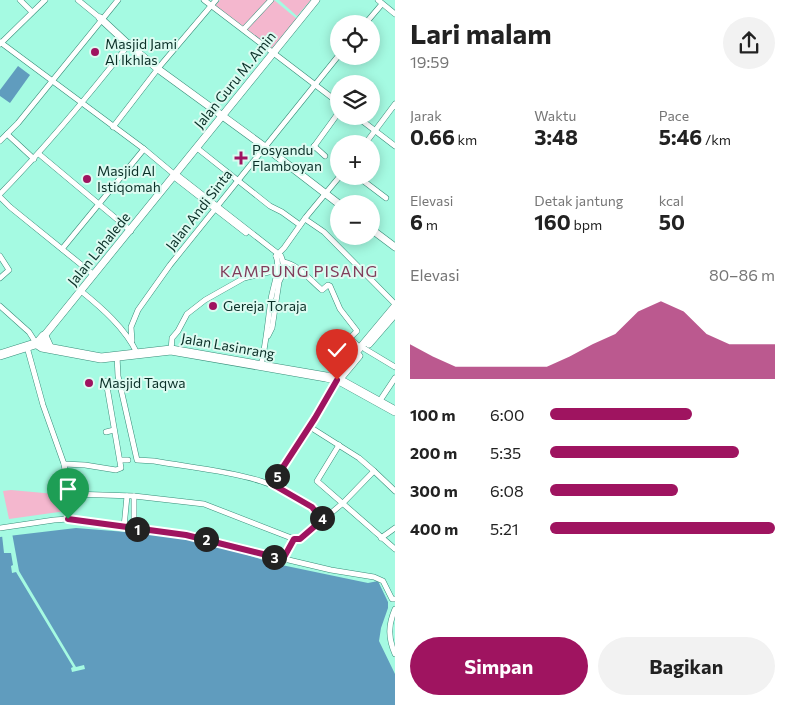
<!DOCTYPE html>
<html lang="id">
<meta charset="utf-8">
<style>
body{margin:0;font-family:Commissioner,sans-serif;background:#f2f2f2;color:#222;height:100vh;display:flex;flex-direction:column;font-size:19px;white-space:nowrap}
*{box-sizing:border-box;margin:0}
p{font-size:16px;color:#767676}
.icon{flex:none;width:28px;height:28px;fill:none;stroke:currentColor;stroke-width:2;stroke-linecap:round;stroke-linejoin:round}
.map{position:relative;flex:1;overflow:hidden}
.sheet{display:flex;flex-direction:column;background:#fff;width:395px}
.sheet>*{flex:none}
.controls{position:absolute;left:330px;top:15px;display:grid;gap:10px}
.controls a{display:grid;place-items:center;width:50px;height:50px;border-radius:50%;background:#fff;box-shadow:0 2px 12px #0003;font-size:25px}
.pin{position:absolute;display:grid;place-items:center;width:42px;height:42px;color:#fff;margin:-51px -21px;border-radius:50% 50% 50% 0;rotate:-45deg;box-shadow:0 0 5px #0007}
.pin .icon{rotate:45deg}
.km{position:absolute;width:25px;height:25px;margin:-12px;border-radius:50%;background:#222;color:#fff;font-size:14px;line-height:25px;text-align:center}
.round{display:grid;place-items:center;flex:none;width:52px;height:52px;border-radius:26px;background:#f2f2f2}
.summary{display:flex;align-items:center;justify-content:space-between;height:85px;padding:0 15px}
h1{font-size:28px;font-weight:700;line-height:38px}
.stats{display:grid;grid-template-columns:repeat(3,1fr);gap:8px;height:85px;padding:5px 15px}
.stats div{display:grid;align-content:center}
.stats b{font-size:21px;font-weight:700}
.stats small{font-size:14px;font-weight:400}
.stats p{font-size:14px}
.chart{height:140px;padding:10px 15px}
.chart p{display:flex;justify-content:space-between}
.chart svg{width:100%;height:90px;margin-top:5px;fill:#9f1460;opacity:.7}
.button{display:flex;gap:10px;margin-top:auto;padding:10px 15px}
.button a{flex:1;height:58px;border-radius:30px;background:#9f1460;color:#fff;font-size:20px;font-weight:700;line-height:58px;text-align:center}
.button a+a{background:#f2f2f2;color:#222}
ul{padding:0 15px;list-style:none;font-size:16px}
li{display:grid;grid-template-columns:80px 60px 1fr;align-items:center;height:38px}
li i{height:12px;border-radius:6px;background:#9f1460}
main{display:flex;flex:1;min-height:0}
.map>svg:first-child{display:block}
.green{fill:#f4b7ce}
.water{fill:#609cbe}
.pier{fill:#a5fae2}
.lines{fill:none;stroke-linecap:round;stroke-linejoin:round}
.street-casing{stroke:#388d79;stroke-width:6}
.secondary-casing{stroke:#388d79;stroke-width:8}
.highway-casing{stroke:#388d79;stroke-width:10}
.street{stroke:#fff;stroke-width:5}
.secondary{stroke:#fff;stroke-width:7}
.highway{stroke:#fff;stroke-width:9}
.route-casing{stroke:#fff;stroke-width:10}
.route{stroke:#9f1460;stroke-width:6}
.poi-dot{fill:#9f1460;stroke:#dcfbf1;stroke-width:2}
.labels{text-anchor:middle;stroke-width:4;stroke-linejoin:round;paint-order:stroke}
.poi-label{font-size:14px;fill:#0a2f27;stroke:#dcfbf1;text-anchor:start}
.street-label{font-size:14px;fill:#0a2f27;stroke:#dcfbf1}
.quarter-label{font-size:16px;letter-spacing:1px;fill:#803c5a;stroke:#dcfbf1}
</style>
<main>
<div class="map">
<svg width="395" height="705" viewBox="0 0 395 705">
<rect width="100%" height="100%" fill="#a5fae2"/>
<g class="green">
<path d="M220,0h49l-25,27 -29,-21z"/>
<path d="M272,0h2l23,19 -26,30 -25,-19z"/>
<path d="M279,0h32l-14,16z"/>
<path d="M11,490l55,5v16l-57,8 -6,-28z"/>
</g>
<g class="water">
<path d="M18,66l12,9 -20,28 -10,-7v-6z"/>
<path d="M76,528l100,8 30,5 66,22 96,20 10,-2 10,21v6l-7,20 -2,13 16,33v31h-395v-168z"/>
</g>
<path class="pier" d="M12,533l7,38 57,96 8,-2 1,4 -13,3 -1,-4 2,-1 -57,-95 -4,1 -1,-7 2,-1 -2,-12h-7l-2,-18z"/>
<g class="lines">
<defs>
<g id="street">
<path d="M20,0l12,12"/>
<path d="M78,0l22,18"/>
<path d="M204,0l135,103"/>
<path d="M378,0l17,14"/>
<path d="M365,24l17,-20"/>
<path d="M244,29l27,-29"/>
<path d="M0,42l144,107 31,26"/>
<path d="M0,44l45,-44"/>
<path d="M356,116l39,30"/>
<path d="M113,127l47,-61 56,-66"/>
<path d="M7,134l27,25"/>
<path d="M0,141l18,-18 100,-123"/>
<path d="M365,144l30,-40"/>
<path d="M314,146l11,10"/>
<path d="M197,148l73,58 12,6 18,13"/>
<path d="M310,152l29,-40"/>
<path d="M39,154l92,77"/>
<path d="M176,174l105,82 2,6v11l-4,9 -7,46 -4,8"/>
<path d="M357,176l29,22"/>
<path d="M174,177l72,56"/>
<path d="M0,194c47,-48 89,-99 130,-151"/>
<path d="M0,197l10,10 84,68"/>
<path d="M305,219l19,13 71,72"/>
<path d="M62,249l82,-100"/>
<path d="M0,256l9,14 -9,8"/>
<path d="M276,256l8,-8 22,-31 34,-41"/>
<path d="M283,262c14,1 29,20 39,28l6,-5 2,1 10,23 17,22 -7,7 10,10"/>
<path d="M81,291c21,17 44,37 56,62"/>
<path d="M0,306l29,26 7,11"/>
<path d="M132,341l-1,-14 7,-17 32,-45 169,-210"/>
<path d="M27,347l16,58 21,59 5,29 3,1 62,2 70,8 90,35h6l43,-36 31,-32 -15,-13 -49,-31"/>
<path d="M365,349l30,18"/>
<path d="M171,350l1,-12 6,-7 9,-17 18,-14 39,-22 33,-8"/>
<path d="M117,356l1,20 19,84 17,1c54,10 130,12 168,57l-1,4"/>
<path d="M261,366c5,-23 7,-45 10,-67 2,-13 10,-31 5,-43"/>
<path d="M379,402l16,-24"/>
<path d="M106,432l8,-2"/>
<path d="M339,445l-22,36 78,68"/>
<path d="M120,460h8"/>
<path d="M64,464l21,1 31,5 5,-2 -15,-87"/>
<path d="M374,471l21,20"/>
<path d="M272,484l43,-66 22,-38"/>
<path d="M124,527l3,-31"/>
<path d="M0,528l54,-8 14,-1 133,19 58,15 72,17 43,7 9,4 9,18h3"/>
<path d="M134,528v-32"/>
<path d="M381,538l14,-10"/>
<path d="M283,559l11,-20"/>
<path d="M395,609c-7,16 -7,29 0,45"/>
</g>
<g id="secondary">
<path d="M100,18l29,27 29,24 107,78 74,57"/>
<path d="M371,229l24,18"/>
<path d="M44,336l272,-336"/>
<path d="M369,344l26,-30"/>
<path d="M334,379l61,-73"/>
<path d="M339,380l20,-24"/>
</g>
<g id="highway">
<path d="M36,343l6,4 59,11 70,-8 155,27 13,3 56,31"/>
<path d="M0,355l38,-12 6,-7 5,11"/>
</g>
</defs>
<use href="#street" class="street-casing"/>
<use href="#secondary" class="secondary-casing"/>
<use href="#highway" class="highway-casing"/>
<use href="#street" class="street"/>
<use href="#secondary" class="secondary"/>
<use href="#highway" class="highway"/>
</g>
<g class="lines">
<defs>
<path id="route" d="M68,519l118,16 97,24 11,-20h6l22,-19 -10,-13 -40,-23 43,-66 22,-38"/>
</defs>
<use href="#route" class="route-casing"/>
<use href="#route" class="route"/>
</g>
<g class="poi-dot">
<circle cx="95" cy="52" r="5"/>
<path d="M238.5 150.5h5v5h5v5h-5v5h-5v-5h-5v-5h5z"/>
<circle cx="87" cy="179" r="5"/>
<circle cx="213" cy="306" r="5"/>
<circle cx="89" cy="383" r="5"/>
</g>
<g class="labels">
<g class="poi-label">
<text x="105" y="49">Masjid Jami<tspan x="105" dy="16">Al Ikhlas</tspan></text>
<text x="252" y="155">Posyandu<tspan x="252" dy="16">Flamboyan</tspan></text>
<text x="97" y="176">Masjid Al<tspan x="97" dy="16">Istiqomah</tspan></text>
<text x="223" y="311">Gereja Toraja</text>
<text x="99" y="388">Masjid Taqwa</text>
</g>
<g class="street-label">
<text transform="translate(235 80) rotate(-51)" y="5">Jalan Guru M. Amin</text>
<text transform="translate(199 210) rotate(-52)" y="5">Jalan Andi Sinta</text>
<text transform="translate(99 249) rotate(-51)" y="5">Jalan Lahalede</text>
<text transform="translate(228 346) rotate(10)" y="5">Jalan Lasinrang</text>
</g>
<g class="quarter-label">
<text x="299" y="277">KAMPUNG PISANG</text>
</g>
</g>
</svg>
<div class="controls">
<a><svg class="icon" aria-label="locate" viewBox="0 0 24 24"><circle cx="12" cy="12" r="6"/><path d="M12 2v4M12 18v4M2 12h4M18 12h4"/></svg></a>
<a><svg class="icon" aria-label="layers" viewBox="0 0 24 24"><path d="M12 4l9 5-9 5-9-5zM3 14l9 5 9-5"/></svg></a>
<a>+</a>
<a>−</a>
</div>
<div class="pin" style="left:68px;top:519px;background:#1e9e55"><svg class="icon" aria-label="arrive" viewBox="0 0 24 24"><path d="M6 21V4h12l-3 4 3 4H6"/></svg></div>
<div class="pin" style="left:337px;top:380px;background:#d93025"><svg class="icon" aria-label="check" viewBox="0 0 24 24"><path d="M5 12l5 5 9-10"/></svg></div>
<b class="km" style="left:137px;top:529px">1</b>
<b class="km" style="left:206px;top:539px">2</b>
<b class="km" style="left:274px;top:557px">3</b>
<b class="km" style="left:322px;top:518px">4</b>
<b class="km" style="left:277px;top:476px">5</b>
</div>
<section class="sheet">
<div class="summary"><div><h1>Lari malam</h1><p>19:59</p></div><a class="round"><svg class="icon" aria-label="share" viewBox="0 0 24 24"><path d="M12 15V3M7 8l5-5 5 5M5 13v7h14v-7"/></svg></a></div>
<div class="stats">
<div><p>Jarak</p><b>0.66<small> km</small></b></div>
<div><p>Waktu</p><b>3:48</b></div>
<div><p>Pace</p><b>5:46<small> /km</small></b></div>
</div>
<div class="stats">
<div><p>Elevasi</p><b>6<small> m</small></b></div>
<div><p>Detak jantung</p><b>160<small> bpm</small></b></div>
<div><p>kcal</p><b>50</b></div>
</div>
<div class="chart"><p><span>Elevasi</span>80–86 m</p>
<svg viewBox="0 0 160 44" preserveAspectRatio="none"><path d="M0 44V27L10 33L20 38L30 38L40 38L50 38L60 38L70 33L80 27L90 22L100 11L110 6L120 11L130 22L140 27L150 27L160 27V44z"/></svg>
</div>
<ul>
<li><b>100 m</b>6:00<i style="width:63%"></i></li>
<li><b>200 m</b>5:35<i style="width:84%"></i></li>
<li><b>300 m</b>6:08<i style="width:57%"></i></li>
<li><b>400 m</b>5:21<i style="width:100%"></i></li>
</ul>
<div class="button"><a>Simpan</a><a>Bagikan</a></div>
</section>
</main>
